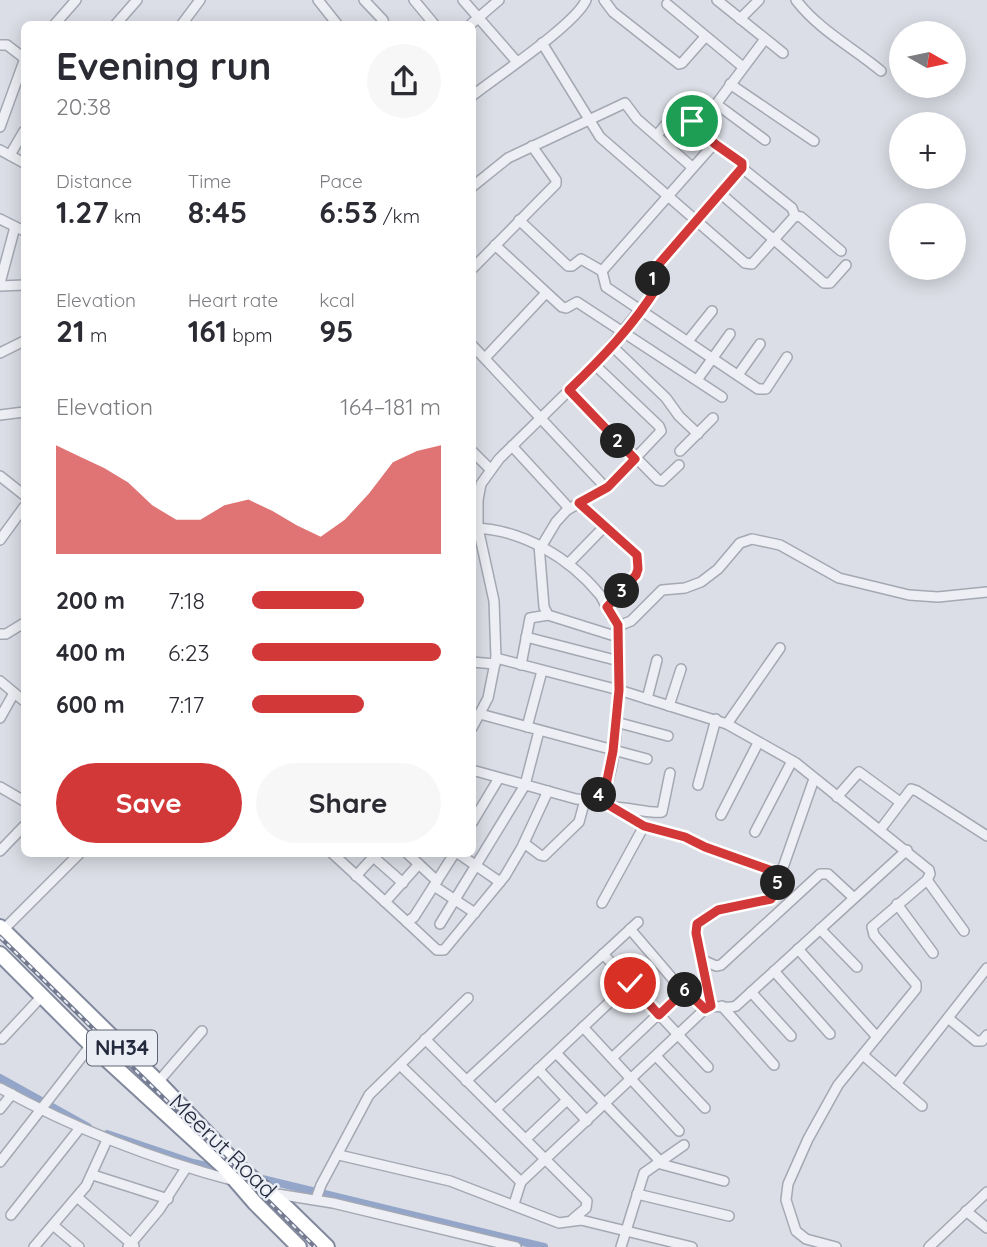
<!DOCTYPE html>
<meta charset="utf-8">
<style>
body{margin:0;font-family:Quicksand,sans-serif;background:#f7f7f7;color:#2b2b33;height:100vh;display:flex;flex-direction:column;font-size:26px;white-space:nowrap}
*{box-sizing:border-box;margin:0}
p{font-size:23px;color:#7c7c81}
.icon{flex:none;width:38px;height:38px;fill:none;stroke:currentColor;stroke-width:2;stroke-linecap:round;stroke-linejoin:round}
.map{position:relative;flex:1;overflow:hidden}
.side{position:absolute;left:21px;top:21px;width:455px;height:836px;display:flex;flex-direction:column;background:#fff;border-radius:10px;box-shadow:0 4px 18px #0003}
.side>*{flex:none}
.needle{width:46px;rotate:99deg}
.controls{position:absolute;left:889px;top:21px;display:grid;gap:14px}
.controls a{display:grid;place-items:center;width:77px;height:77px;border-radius:50%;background:#fff;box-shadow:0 4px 18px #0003;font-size:35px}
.pin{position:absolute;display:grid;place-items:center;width:60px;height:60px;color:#fff;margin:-30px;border:4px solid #fff;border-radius:50%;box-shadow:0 2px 7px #0007}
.km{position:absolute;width:35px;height:35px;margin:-18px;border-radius:50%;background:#222;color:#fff;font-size:19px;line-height:35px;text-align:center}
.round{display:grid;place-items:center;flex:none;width:74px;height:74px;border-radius:37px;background:#f7f7f7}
.summary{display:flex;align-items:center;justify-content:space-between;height:119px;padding:0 35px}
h1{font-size:38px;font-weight:700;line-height:52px}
.metrics{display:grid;grid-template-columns:repeat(3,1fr);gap:10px;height:119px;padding:7px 35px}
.metrics div{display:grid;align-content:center}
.metrics b{font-size:30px;font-weight:700}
.metrics small{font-size:19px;font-weight:400}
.metrics p{font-size:19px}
.chart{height:196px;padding:14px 35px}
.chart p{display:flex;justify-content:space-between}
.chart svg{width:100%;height:126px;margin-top:7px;fill:#d33839;opacity:.7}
.action{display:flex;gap:14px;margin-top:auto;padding:14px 35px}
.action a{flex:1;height:80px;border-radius:42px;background:#d33839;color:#fff;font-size:28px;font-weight:700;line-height:80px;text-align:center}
.action a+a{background:#f7f7f7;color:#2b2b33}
ul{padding:0 35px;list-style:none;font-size:23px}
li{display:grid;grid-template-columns:112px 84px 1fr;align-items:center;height:52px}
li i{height:18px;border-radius:9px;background:#d33839}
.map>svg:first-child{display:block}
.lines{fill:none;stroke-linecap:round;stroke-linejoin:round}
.canal{stroke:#93a6c9;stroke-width:8}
.minor-casing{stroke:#a4a8b3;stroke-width:12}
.highway-casing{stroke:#82899d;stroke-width:18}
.minor{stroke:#eeeff4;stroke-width:9}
.highway{stroke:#fff;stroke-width:14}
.rail-casing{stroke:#747b90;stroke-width:4.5}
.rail{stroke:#eaedf4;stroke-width:2;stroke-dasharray:5;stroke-linecap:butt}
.route-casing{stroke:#fff;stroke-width:14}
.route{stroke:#d33839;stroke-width:9}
.labels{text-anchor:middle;stroke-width:5;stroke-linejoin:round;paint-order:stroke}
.shield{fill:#eaedf4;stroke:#5f6474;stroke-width:2}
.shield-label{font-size:21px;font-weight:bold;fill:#242a3d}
.street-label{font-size:23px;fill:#242a3d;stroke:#eaedf4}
</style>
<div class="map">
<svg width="987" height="1247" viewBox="0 0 987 1247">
<rect width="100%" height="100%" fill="#dbdee6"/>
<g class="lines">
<g class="canal">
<path d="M0,1078l88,49"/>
<path d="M107,1134l86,29 32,7"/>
<path d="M254,1177l290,70"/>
</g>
<defs>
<g id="minor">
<path d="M318,0l19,24"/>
<path d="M364,0l19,20 1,4"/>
<path d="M414,0l20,24"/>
<path d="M463,0l54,62"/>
<path d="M604,0l9,12 66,52 3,-1 23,-26"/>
<path d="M717,0l66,53"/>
<path d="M796,0c23,30 56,47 85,71"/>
<path d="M667,4l76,63"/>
<path d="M740,19l19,-19"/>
<path d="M55,24l21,-24"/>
<path d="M116,24l21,-24"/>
<path d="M182,24l18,-24"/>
<path d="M471,24l28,-24"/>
<path d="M765,39l-48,64 2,3 46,34"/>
<path d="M542,43l58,94 145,126 7,1 43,-48 6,1 40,34"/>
<path d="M0,45h7l17,13"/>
<path d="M730,84l84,57"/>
<path d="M472,96c24,-19 104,-72 114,-96"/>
<path d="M0,127l24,-66"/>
<path d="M657,135l20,-24 15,10 23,23"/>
<path d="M0,150l24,13"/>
<path d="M10,155l14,-24"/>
<path d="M742,168l50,40 3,8"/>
<path d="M472,187l36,-29 117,-55 12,16 55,48"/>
<path d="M720,193l104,90h6l16,-18"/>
<path d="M0,219l24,12"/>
<path d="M495,245l67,62 4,1 11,-6 145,95"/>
<path d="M472,269l84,-85v-4l-24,-34"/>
<path d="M602,271l4,16 152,102h8l21,-32"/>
<path d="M0,283l15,-56"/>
<path d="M0,286l24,-1"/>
<path d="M688,341l24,-30"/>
<path d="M472,345l134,143"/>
<path d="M612,346l54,52 13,18 19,18"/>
<path d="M0,353l24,-12"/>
<path d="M485,358l61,-65"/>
<path d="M738,375l22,-31"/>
<path d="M697,380l33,-46"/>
<path d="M569,390l89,90 4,1 17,-16"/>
<path d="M0,415l24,-3"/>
<path d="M512,446l57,62"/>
<path d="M472,451l18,18"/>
<path d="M680,451l33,-33"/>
<path d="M0,476l24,19"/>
<path d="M579,503l58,52 1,14 -2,6 -29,32"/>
<path d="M473,528c49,1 97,30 127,67 7,10 10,26 21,30l10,-4 31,-31 23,-2 16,-6 17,-13 22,-26 12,-4 28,6 59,33 70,17 29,2 49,-5"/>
<path d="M0,540l24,-33"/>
<path d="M539,545l5,62 4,8 70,22"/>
<path d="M541,547l15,-25 11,-12 41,-23 53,-56 -2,-5 -64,-61"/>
<path d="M568,564l37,-38"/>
<path d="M0,634h6l18,-11"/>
<path d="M526,637l93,24"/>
<path d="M496,658l123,32 108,34 69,39 133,107 1,4 -3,6 -55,47 2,8 42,49v5l-78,96 -30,54 -20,45 -2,16 10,31 10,8 30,8"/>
<path d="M472,662l23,2"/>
<path d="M521,665l9,-47 18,-3"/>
<path d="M0,681l24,20"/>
<path d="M647,699l10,-39"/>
<path d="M669,706l12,-37"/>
<path d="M480,714l167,45"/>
<path d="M0,718l14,-25"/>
<path d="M616,722l52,14"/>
<path d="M727,724l53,-76"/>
<path d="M527,727l15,-56"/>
<path d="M472,728l16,-30 8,-40 -2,-57 -16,-73v-28l3,-16 18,-25 96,-94 62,-76v-5l-6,-7 1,-5 87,-100 3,-9 -24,-18h-5l-111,126 -21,-12 -9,7h-4l-49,-46"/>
<path d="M472,770l104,29c9,1 20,0 26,-7 19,-22 17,-135 16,-167"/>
<path d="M698,785l18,-66"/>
<path d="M0,787l24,14"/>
<path d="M595,797l49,29 41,11 20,10 76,28"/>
<path d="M837,797l22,-25 41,30"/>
<path d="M613,807c14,0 39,7 49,5l8,-39"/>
<path d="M721,815l37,-72"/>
<path d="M472,823l27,-45"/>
<path d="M880,830l31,-41 6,2 70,45"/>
<path d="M755,832l37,-71"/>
<path d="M524,843l16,12 4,1 35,-34 6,-22"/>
<path d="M0,851l24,-25"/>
<path d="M333,854l74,68 7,-5 40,-63"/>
<path d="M370,854l33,29"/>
<path d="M408,854l29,27"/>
<path d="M459,854l41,28"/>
<path d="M356,876l20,-22"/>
<path d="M927,880l37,51"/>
<path d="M434,886l41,27"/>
<path d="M385,902l34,-38"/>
<path d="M602,903l42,-77"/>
<path d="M897,904l36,49"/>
<path d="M407,922l30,28h7l61,-74 17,-29 26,-56"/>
<path d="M440,924l85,-139 14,-54"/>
<path d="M630,929l53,62"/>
<path d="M820,929l37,38"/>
<path d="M3,930l76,-76"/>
<path d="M798,949l79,88"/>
<path d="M603,954l105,113"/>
<path d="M702,965l-6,-32 1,-9 20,-14 51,-10 5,-4 41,-117"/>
<path d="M774,971l56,63"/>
<path d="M751,992l40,44"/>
<path d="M711,1006l-9,-41 3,-4 11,5 5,-1 99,-91h8l26,24"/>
<path d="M722,1006l52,59"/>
<path d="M948,1018l28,23h6l5,-6"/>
<path d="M583,1027l96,104"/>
<path d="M2,1039l40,-43"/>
<path d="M425,1039l162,162 -1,7 -13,11"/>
<path d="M556,1053l104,108"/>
<path d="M863,1055l59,51"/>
<path d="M656,1056l49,52"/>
<path d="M612,1058l71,-67h4l18,18"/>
<path d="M400,1065l121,117"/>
<path d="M538,1069l49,52"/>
<path d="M466,1081l172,-159"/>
<path d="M158,1082l44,-51"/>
<path d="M896,1084l91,-116"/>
<path d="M0,1088c75,41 152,71 235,93"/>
<path d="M0,1109l12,-15"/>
<path d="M496,1109l134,-126"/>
<path d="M526,1139l41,-39"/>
<path d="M339,1155l111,26 109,42 22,-3 111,27"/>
<path d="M0,1162l91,-117"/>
<path d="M657,1163l67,18"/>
<path d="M93,1175l75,24"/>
<path d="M271,1193l62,10 183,44"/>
<path d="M637,1194l92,22"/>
<path d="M77,1197l57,49"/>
<path d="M316,1199l5,-14 48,-90 99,-97"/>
<path d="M514,1204l7,-22 184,-173c10,-6 20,1 31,-3l171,-156"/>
<path d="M966,1211l21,17"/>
<path d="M11,1215l69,-87"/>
<path d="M53,1225l26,22"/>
<path d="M34,1247l52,-61 21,-46"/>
<path d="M128,1247l31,-37 27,-42"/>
<path d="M621,1247l23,-74 40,-28"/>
<path d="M929,1247l58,-55"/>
</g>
<g id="highway">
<path d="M0,927l158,155 82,86 47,40 40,39"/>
<path d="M0,954l91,91 132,121 32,37 44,44"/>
</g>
</defs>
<use href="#minor" class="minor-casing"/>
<use href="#highway" class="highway-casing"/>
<use href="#minor" class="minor"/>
<use href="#highway" class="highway"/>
<defs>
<path id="rail" d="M0,937l315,310"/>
</defs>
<use href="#rail" class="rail-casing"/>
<use href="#rail" class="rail"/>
</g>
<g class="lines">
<defs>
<path id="route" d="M630,983l29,32 26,-25 20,19 6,-3 -15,-73 1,-9 21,-14 53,-11 4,-6 6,-19 -76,-27 -20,-10 -41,-11 -49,-29 5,-3 6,-9 7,-34 6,-61 -1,-65 -11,-18 29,-32 2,-6 -1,-14 -58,-52 29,-16 27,-28 -66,-69c32,-31 65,-65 88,-103l-6,-11 1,-4 90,-104v-5l-27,-19 -23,-23"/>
</defs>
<use href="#route" class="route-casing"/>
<use href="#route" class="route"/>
</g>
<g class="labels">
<rect class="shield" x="87" y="1030.5" width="70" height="35" rx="5"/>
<g class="shield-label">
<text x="122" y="1055">NH34</text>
</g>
<g class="street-label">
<text transform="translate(223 1146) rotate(44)" y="8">Meerut Road</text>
</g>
</g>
</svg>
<div class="controls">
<a><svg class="needle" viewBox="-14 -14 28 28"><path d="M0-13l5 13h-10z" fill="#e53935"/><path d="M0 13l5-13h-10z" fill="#7c7c81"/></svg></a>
<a>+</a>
<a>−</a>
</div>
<div class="pin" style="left:692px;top:121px;background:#1e9e55"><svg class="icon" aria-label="arrive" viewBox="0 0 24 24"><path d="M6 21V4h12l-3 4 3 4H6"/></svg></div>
<div class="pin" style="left:630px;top:983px;background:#d93025"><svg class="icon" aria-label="check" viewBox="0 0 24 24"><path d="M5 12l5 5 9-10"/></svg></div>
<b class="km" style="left:653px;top:279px">1</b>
<b class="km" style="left:618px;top:441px">2</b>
<b class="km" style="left:622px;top:591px">3</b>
<b class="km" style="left:599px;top:795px">4</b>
<b class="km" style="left:778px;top:883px">5</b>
<b class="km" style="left:685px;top:990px">6</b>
<section class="side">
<div class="summary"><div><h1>Evening run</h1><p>20:38</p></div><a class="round"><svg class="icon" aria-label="share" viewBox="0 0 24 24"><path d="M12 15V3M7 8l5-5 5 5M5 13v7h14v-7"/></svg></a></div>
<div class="metrics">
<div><p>Distance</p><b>1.27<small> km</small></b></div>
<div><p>Time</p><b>8:45</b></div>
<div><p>Pace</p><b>6:53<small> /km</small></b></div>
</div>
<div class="metrics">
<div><p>Elevation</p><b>21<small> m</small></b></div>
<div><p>Heart rate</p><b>161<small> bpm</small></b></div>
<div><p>kcal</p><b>95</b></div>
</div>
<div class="chart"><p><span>Elevation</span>164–181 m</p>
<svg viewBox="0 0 160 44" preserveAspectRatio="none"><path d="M0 44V6L10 10L20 14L30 19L40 27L50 32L60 32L70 27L80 25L90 29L100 34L110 38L120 32L130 23L140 12L150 8L160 6V44z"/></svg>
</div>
<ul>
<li><b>200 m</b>7:18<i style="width:59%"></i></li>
<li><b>400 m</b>6:23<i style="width:100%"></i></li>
<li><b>600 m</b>7:17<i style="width:59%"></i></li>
</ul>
<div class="action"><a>Save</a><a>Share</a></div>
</section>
</div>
